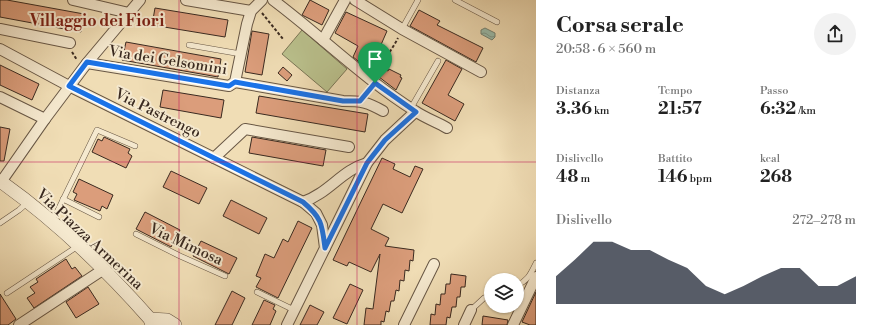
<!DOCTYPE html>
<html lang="it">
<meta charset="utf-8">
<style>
body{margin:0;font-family:"Libre Bodoni",serif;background:#f2f2f2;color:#222;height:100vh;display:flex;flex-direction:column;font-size:15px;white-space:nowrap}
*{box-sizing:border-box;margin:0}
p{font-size:13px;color:#767676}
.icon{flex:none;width:22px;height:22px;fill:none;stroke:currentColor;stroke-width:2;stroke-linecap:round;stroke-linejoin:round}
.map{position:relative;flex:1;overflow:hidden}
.details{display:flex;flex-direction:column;background:#fff;width:340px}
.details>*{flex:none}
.buttons{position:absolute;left:484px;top:273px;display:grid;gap:8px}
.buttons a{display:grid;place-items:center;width:40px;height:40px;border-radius:50%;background:#fff;box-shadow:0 1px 3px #0004;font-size:20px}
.pin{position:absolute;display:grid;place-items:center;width:34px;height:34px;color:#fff;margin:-41px -17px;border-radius:50% 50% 50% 0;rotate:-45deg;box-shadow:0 0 4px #0007}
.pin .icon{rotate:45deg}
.round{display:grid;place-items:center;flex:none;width:42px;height:42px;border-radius:21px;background:#f2f2f2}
.summary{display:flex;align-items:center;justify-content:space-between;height:68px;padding:0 20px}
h1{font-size:22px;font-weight:800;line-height:30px}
.figures{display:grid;grid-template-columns:repeat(3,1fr);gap:6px;height:68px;padding:4px 20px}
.figures div{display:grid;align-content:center}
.figures b{font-size:17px;font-weight:800}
.figures small{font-size:11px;font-weight:400}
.figures p{font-size:11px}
.chart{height:112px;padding:8px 20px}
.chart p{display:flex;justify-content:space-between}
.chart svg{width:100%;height:72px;margin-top:4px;fill:#111827;opacity:.7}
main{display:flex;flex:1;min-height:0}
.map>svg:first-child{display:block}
.pitch{fill:#bac18d;stroke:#7a7656}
.water{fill:url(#water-waves);stroke:#748273}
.building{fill:#db9d7b;stroke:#3a2a20}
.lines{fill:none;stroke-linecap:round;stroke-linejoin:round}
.service-casing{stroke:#685745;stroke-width:6}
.minor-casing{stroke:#685745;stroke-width:12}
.tertiary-casing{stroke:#685745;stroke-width:14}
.path{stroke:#3a2a20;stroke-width:2;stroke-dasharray:3 2;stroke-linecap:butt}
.service{stroke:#f5e9cf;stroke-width:5}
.minor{stroke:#f5e9cf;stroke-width:10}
.tertiary{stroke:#f5e9cf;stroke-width:13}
.route-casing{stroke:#fff;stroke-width:8}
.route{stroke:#1a73e8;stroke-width:5}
.grid{fill:none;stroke:#c2185b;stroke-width:1;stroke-opacity:0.55}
.labels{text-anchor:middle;stroke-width:4;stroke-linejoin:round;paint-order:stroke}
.street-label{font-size:15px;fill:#3a2a20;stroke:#f5e9cf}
.neighbourhood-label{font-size:16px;font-weight:bold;fill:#7a1f14;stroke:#f5e9cf}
</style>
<main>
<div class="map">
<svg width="536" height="325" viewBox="0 0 536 325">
<defs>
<pattern id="water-waves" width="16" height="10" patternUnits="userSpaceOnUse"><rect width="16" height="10" fill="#9abcab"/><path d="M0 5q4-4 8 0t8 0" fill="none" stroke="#7f998b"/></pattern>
</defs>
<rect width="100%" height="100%" fill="#f0ddb5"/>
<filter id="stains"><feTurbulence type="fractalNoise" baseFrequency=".005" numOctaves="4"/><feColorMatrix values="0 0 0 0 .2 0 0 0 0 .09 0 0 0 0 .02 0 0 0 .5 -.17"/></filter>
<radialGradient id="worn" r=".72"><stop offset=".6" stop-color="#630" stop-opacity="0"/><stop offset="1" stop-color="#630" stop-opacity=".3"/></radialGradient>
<path class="pitch" d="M302,30l45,39 -20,23 -45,-38z"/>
<path class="water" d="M485,28l10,5v4l-3,3 -11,-6v-4z"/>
<g class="building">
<path d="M0,0h7l77,14 -3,18 -81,-15z"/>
<path d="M310,0l19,10 -7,15 -20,-10z"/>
<path d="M155,8l73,12 -3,17 -73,-12z"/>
<path d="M419,10l21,11 -3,4 46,23 -7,14 -66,-36z"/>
<path d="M346,12l41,19 -14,32 15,8 1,-2 12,6 -1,2 2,1 -6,12 -43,-33 5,-11 -23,-13z"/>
<path d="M252,31l17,3 -7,41 -17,-3z"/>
<path d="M126,42l95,17 -3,18 -96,-17z"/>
<path d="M446,60l16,9 -14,26 16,9 -9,17 -33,-18z"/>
<path d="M0,65l39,19 -7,16 -32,-15z"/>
<path d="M283,67l9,8 -5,6 -9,-8z"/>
<path d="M163,90l61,10 -3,18 -61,-11z"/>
<path d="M259,96l109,18 -3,18 -109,-19z"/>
<path d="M0,127l10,2 -6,32h-4z"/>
<path d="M104,137l26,12 -2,4 4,3 -6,12 -34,-16 6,-13 4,2z"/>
<path d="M252,137l74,13 -3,16 -74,-13z"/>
<path d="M382,158l13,6 -2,5 17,8 5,-11 8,3 -21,44 -19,-9 -12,25 18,9 -4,8 29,4 -1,11 -3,-1 -1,11 -4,-1 -1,11 -4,-1 -1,11 -3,-1 -2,11h-3l-2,11 -3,-1 -2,11 -3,-1v4h-17l2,-17 7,1 7,-55 -9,18 -22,-10 -2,4 -14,-6z"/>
<path d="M171,171l36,17 -8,16 -36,-17z"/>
<path d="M79,179l34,16 -6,14 -5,-3 -2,5 -26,-11 3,-6 -4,-2z"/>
<path d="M231,200l36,18 -8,16 -36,-18z"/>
<path d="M145,212l35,18 -9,17 -35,-18z"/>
<path d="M298,221l14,7 -34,70 -22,-11 5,-9 -5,-2 9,-22 9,4 9,-19 5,3z"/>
<path d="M201,241l36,17 -8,16 -36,-18z"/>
<path d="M66,259l6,10 3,-2 7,9 -48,32 -7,-10 8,-5 -5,-6 8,-5 -2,-3z"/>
<path d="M451,274l15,2 -1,11h-4l-1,10h-3l-1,10h-4l-2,11 -3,-1 -1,8h-16l1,-11 4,1 1,-11 4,1 1,-11h4l1,-10h4z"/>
<path d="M350,284l13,6 -16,34 -14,-6z"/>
<path d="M88,287l11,17 -23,14 -10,-16z"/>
<path d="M232,291l13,7 -13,27h-17z"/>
<path d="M536,292v33h-6l-8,-3z"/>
<path d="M0,294l16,25 -8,6h-8z"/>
<path d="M264,300l11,5 -2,4 3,2 -6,14h-18z"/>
<path d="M310,305l14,7 -7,13h-17z"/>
<path d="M483,316l25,4 -1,5h-25z"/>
</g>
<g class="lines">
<defs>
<g id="service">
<path d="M455,0l42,22"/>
<path d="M402,29l16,-29"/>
<path d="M189,45l52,9"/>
<path d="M360,101l15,-18"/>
<path d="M411,108l27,-47"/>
<path d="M63,199l36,18"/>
<path d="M51,219l6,-7 40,-82 38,16"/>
<path d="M0,223l19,-13 8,-7"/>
<path d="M136,234l44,22 45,20"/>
<path d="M517,285c11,-4 14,-12 19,-22"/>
<path d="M257,292l37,18"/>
<path d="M7,293l71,-47"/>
<path d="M471,310l13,-12 7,-2"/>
</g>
<g id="minor">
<path d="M73,0l56,13"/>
<path d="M186,0l65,11"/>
<path d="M273,0c48,36 91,79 142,111 10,7 22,11 32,17"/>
<path d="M355,0l47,29 79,43"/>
<path d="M0,29l70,14"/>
<path d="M323,40l22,-40"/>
<path d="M0,49l69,37 234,116 13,11 6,12 3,23 -38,77"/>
<path d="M87,63l142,23 6,-4 108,19c19,0 24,1 40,10"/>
<path d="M235,82l12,-58 4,-13 11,-11"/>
<path d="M0,97l45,22"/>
<path d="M214,158l31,-29 104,18"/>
<path d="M1,182l44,-63 42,-56 53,-63"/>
<path d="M303,202c26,-9 39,-32 64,-39"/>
<path d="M325,248l42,-85 18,-23 30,-28"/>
<path d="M19,325l85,-56"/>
<path d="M404,325l30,-61"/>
<path d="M464,325l7,-15"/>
<path d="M513,325l23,-48"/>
</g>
<g id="tertiary">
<path d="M0,181c55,39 105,87 150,138l2,6"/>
<path d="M150,319l17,1 8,5"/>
</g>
</defs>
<use href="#service" class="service-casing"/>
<use href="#minor" class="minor-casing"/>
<use href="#tertiary" class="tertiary-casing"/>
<g class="path">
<path d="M262,13l21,26"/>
<path d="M72,52l5,8"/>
<path d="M378,74c4,-13 14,-24 20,-36"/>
</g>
<use href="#service" class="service"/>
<use href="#minor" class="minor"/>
<use href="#tertiary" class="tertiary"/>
</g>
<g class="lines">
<defs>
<path id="route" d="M87,62l142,24 6,-4 108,19h17l15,-18 41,29 -31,28 -18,23 -42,85c-3,-24 -3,-30 -22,-46l-234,-116z"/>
</defs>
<use href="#route" class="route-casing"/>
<use href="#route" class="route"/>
</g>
<path class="grid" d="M179,0v325M357,0v325M0,162h536"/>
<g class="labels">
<g class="street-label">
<text transform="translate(168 60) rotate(9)" y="5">Via dei Gelsomini</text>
<text transform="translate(158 113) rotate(26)" y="5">Via Pastrengo</text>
<text transform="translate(90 239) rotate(43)" y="5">Via Piazza Armerina</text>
<text transform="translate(186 244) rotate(25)" y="5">Via Mimosa</text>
</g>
<g class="neighbourhood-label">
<text x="97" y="26">Villaggio dei Fiori</text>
</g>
</g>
<rect width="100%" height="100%" filter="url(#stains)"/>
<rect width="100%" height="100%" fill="url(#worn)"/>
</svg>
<div class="buttons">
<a><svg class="icon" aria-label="layers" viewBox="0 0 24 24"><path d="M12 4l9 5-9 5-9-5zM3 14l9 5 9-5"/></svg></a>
</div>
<div class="pin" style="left:375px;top:83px;background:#1e9e55"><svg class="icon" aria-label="arrive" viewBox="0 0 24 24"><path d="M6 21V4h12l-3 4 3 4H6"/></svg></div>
</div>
<section class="details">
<div class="summary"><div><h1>Corsa serale</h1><p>20:58 · 6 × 560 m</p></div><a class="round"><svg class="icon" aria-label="share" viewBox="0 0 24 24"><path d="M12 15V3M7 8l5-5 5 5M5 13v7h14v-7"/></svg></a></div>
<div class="figures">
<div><p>Distanza</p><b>3.36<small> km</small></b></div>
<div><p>Tempo</p><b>21:57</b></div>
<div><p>Passo</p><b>6:32<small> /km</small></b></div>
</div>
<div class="figures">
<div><p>Dislivello</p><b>48<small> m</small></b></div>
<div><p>Battito</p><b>146<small> bpm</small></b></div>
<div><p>kcal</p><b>268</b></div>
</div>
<div class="chart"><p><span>Dislivello</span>272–278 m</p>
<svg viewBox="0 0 160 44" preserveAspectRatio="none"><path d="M0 44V27L10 17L20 6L30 6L40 11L50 11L60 17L70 22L80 33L90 38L100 33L110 27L120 22L130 22L140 33L150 33L160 27V44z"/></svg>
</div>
</section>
</main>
